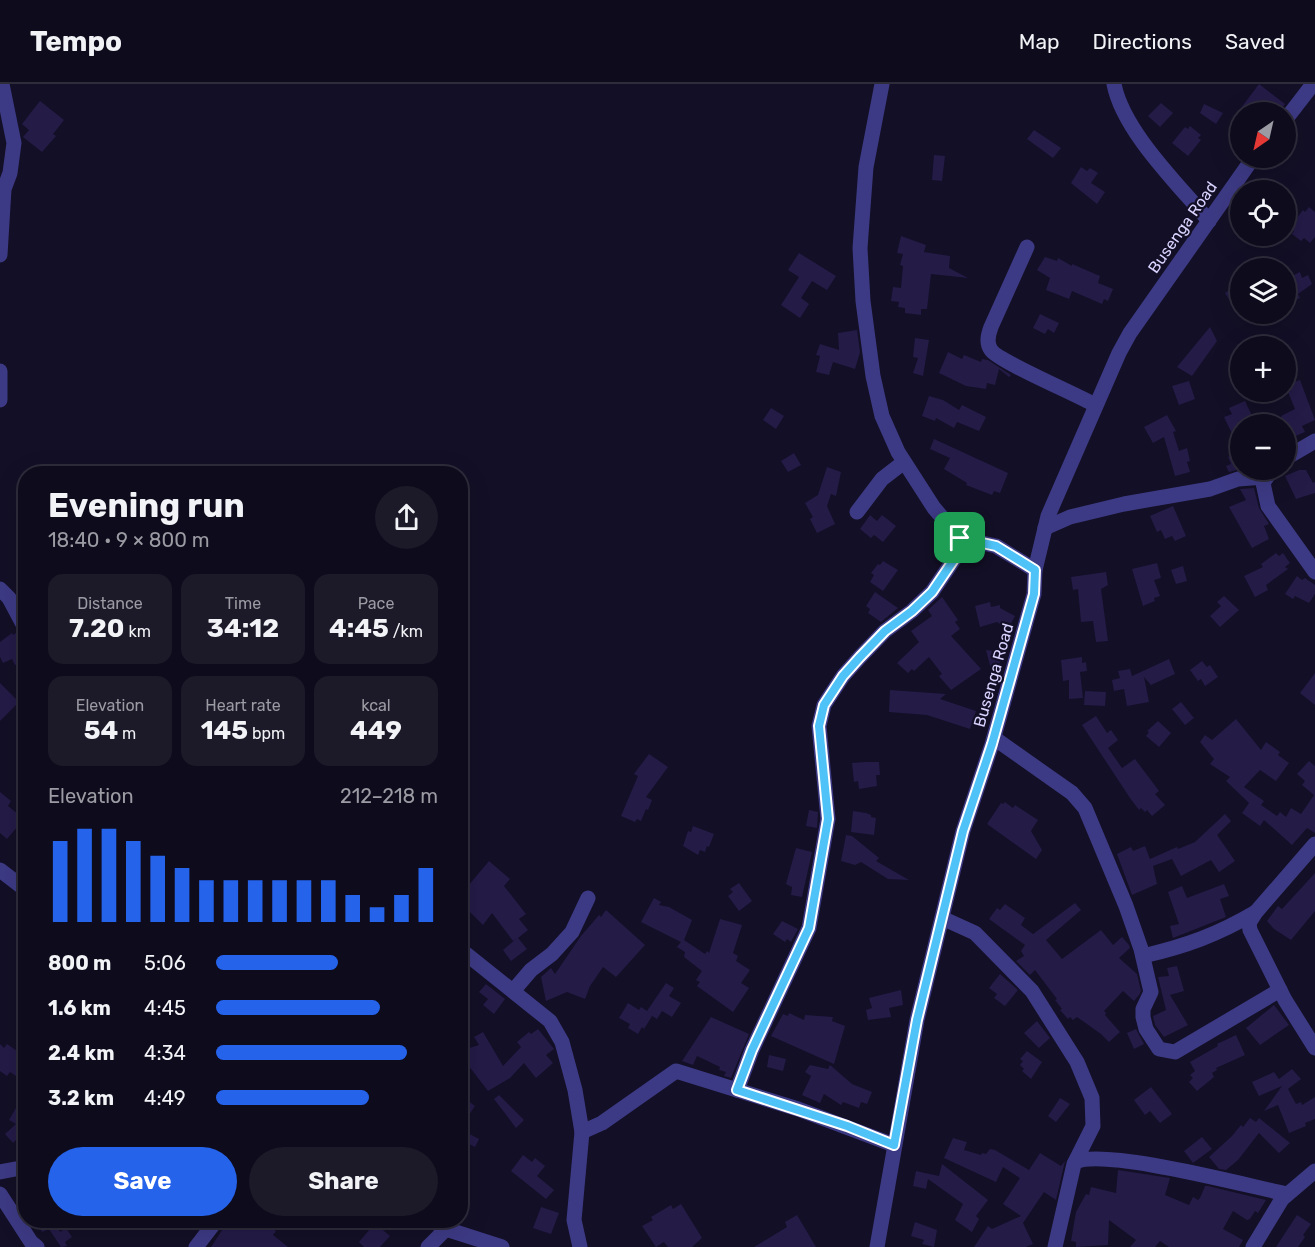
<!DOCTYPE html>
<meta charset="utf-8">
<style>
body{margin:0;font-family:Rubik,sans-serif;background:#1c1929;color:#f1f3f6;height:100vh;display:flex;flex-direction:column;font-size:22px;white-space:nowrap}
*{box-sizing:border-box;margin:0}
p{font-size:20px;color:#9b9ba3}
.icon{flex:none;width:33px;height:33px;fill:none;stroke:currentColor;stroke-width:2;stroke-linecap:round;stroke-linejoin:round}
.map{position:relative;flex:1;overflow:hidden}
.drawer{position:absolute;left:18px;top:382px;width:450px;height:762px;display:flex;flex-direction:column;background:#0e0b1c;border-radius:24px;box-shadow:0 6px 24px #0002,0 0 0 2px #2e2b3b}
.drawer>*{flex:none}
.needle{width:39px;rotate:214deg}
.buttons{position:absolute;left:1230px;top:18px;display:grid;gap:12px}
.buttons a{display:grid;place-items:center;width:66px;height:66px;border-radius:50%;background:#0e0b1c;box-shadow:0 6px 24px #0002,0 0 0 2px #2e2b3b;font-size:30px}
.pin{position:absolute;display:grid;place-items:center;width:51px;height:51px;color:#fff;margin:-26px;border-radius:12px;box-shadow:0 3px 9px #0006}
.round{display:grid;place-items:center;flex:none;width:63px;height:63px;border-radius:32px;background:#1c1929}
.overview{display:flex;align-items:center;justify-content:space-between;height:102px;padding:0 30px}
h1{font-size:33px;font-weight:700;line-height:45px}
.metrics{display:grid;grid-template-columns:repeat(3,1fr);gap:9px;height:102px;padding:6px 30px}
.metrics div{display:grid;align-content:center;border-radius:15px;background:#1c1929;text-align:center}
.metrics b{font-size:26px;font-weight:700}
.metrics small{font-size:16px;font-weight:400}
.metrics p{font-size:16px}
.chart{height:168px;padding:12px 30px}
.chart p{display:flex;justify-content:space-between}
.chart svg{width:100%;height:108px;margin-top:6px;stroke:#2563eb;stroke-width:6}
.button{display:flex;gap:12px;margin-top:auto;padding:12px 30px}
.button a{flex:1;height:69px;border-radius:36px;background:#2563eb;color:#fff;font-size:24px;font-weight:700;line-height:69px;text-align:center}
.button a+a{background:#1c1929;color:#f1f3f6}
ul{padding:0 30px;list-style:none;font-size:20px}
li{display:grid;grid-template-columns:96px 72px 1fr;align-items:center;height:45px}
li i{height:15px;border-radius:8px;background:#2563eb}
header{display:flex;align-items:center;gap:36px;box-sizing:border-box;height:84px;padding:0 30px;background:#0e0b1c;border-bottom:2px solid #2e2b3b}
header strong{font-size:28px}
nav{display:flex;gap:33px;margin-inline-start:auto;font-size:21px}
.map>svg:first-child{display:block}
.building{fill:#241b47}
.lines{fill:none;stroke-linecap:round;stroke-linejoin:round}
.minor{stroke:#3d3a85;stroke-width:15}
.tertiary{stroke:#3d3a85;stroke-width:15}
.route-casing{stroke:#fff;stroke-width:12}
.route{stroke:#4fc3f7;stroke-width:8}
.labels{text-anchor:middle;stroke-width:4.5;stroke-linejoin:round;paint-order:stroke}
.street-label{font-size:16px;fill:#d9d4ff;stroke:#130f26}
</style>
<header>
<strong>Tempo</strong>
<nav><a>Map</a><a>Directions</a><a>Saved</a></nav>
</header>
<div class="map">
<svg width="1315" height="1163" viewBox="0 0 1315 1163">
<rect width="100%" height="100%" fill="#130f26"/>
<g class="building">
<path d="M1259,0l26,20 -6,8h-41z"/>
<path d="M40,17l24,19 -11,14 3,2 -14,16 -19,-15 6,-7 -7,-6z"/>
<path d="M1161,19l12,10 -13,14 -12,-11z"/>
<path d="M1204,20l19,9 -7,11 -16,-11z"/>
<path d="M1190,42l11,9 -3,3 3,2 -13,16 -16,-13 13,-16 3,2z"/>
<path d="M1034,46l27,18 -8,10 -26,-19z"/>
<path d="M934,71l11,1 -3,25 -10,-1z"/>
<path d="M1081,83l6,4 3,-3 8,5 -7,10 14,9 -8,12 -26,-21z"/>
<path d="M1309,123l6,5v25l-5,6 -6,-5 -3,3 -9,-7 2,-3 -5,-3 14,-18 2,2z"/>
<path d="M901,152l25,9 -2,7 26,4 -1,12 19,10 -37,-4 -4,35h-6v6l-16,-2v-5l-7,-1 1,-5 -8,-1 2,-14 8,1 2,-22 -3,-1 3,-11 -6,-1z"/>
<path d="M799,169l37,23 -9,14 -15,-9 -11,17 8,6 -9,14 -19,-13 18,-28 -11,-7z"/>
<path d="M1045,173l12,4 1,-3 14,8v-2l28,12 -2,7 15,6 -5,12 -4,-2 -2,5 -30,-13 -3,8 -23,-9 4,-12 -13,-8z"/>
<path d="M1300,188l2,6 6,-3 4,9 -14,10 2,4 -9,4 -5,-10v-13z"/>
<path d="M1240,199v34l-15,-24z"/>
<path d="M1040,230l19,9 -5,10 -6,-4 -3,5 -12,-6z"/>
<path d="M1210,243l7,14 -25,35 -15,-9z"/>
<path d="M857,246l3,22 -5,17 -22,-7 -4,13 -13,-3 4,-16 -4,-1 4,-11 19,6 -1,-17z"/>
<path d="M915,254l14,2 -6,36 -10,-3 5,-15 -5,-1z"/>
<path d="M948,268l14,7 2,-4 17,7 1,-3 6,1 23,15 -2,2 -10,-8 -4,16 -8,-2 -1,6 -20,-3 -27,-13z"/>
<path d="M1300,296l15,40 -13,6 3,6 -14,6 -10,-22 14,-7 -7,-17 3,-1 -3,-7z"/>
<path d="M1189,297l6,18 -16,6 -7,-19z"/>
<path d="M929,312l14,4 16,10 3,-5 24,12 -7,14 -22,-9 -3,6 -18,-10 -1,3 -13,-5z"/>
<path d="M1245,317l11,23h-16v26l-16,-33 8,-3 -3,-6z"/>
<path d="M771,324l13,8 -8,13 -13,-9z"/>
<path d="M1167,331l9,16 -3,1 6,19 8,-3 3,13 -3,1 3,10 -15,4 -11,-39 -11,6 -9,-16z"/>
<path d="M934,355l74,34 -8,20 -6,-2 -2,4 -26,-10 1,-2 -23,-14 6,-11 -20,-9z"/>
<path d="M794,369l7,12 -13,7 -7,-11z"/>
<path d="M1237,369l3,16 -11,3 -3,-6 5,-2 -3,-7z"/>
<path d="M827,383l14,5 -5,24 -5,-2 -4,12 8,18 -18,9 -7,-14 3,-2 -8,-14 13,-8z"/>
<path d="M1299,386h7l7,13 2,-1v11l-19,6 -11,-23z"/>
<path d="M1254,404l5,20 10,16 -5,2 5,13 -17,9 -23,-41 17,-7 -6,-11z"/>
<path d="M1173,422l13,30 -11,5 -3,-5 -7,3 -4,-9 -4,2 -7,-16z"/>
<path d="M870,431l7,6 5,-6 14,11 -13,16 -9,-7 -3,3 -11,-9z"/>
<path d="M1276,469l3,3 4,-3 7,10 -5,4 3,2 -22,16 2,5 -13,7 -11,-21 19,-9 -2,-3z"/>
<path d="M883,477l15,9 -15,21 -13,-9 4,-7 -3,-2 7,-9 2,1z"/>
<path d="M1157,479l4,15 -7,2 6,16 -6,2 1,3 -12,5 -11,-37z"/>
<path d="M1183,482l4,15 -11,3 -5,-14z"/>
<path d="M1106,488l2,13 -7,4 7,52 -12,1 -3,-21 -12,1 -3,-33 -5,1 -2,-13z"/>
<path d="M1297,492l5,4 3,-2 10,7v9l-6,9 -14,-7 -2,3 -8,-5z"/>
<path d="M875,508l23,16 -17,14 -13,-9 2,-4 -4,-3z"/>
<path d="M1224,512l15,14 -19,17 -10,-11 11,-10 -4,-4z"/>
<path d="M942,513l16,23 -3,2 5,7 -9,7 30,33 -30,21 -12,-14 3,-2 -13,-17 -15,14 -2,-2 -4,4 -11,-10 22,-21 -8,-11 21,-15 -4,-6z"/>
<path d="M990,518l1,5 9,-2v3l15,8 -7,13 -11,-7 -17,5 -5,-21z"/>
<path d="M12,549l1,2 3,-2 10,10v16l-11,6 -3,-6 -9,4 -3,-6v-15z"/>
<path d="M986,566l15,2 -4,36h-1z"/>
<path d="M1082,573v6l4,-1 1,9 -7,1 3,26 -14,1v-19l-6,1 -2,-21z"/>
<path d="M1169,575l6,15 -24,11 -7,-8 5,25 -22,4 -3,-17 -10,2 -2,-11 8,-2 -2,-7 12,-2 2,7z"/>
<path d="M1202,577l5,6 3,-2 8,12 -13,9 -4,-7 -3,2 -8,-11z"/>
<path d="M1315,589v32l-15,-12z"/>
<path d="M0,599l19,19 -19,19z"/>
<path d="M890,606l56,4 -6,5 36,12 -6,18 -43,-14 -38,-3z"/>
<path d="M1085,607l21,1 -1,14 -21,-1z"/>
<path d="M1181,618l13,16 -9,7 -13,-16z"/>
<path d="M1096,632l11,17 4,-3 7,10 -10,8 14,20 13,-9 24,32 -4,3 10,11 -13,11 -5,-6 -2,2 -4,-4 -2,2 -9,-12 -48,-73z"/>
<path d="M1236,635l25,31 5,-8 14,10 -2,3 11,8 -13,18 -16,-11 -16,17 20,14 -3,4 16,11 3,-4 6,5 5,-9 10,6 13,-19 -12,-10 3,-4 -8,-7 12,-13 6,5v67l-8,-5 -15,17 -28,-25 -4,6 -18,-13 7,-10 -23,-22 4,-4 -20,-13 4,-5 -14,-17 5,-7 7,5z"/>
<path d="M1158,637l13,12 -12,14 -13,-11 3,-4 -2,-1z"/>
<path d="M649,670l19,13 -22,30 6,3 -4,10 -2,-1 -5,12 -4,-2 -2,3 -14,-6 17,-40 -4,-2z"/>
<path d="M865,678h14l1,13h-4l1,11 -18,3 -1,-8 -4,1 -2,-19z"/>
<path d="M0,708l11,9 -3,5 16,13 -17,20 -7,-6z"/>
<path d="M1005,718l8,6 2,-3 23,15 -7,11 11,19 -6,9 -49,-35 14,-21 2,1z"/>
<path d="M809,726l9,2 -1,16 -11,-2z"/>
<path d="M853,727l13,2 5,2v2l5,1 -2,17 -23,-3z"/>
<path d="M1225,730l6,7 -14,14 18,26 -16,11 -8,-12 -30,16 -9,-17 -19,7 4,18 -25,11 -15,-41 14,-7 2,4 12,-5 5,13 27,-12 1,2 17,-7z"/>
<path d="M693,742l21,8 -5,13 -2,-1 -2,6 -5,-2 -2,5 -15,-9 5,-15 3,1z"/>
<path d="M846,751l6,1 27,22 -3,3 33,19 -21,-1 -27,-17 -6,3 -14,-4z"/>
<path d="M796,764l16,4 -10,45 -11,-2 1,-8 -6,-3z"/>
<path d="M489,777l21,18 -6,7 22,28 -7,5 9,11 -10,8 9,11 -16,12 -8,-11 14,-12 -4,3 -21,-28 -9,12 -17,-17 4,-4 -10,-9v-15l8,6z"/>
<path d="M1315,789v38l-24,29 -17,-11 -7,-8 11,-15 4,3z"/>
<path d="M739,799l13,18 -13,10 -11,-15 5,-4 -3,-3z"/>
<path d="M1224,800l5,12 -9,3 6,18 -53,21 -3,-12 9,-2 -11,-32 14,-6 5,12z"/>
<path d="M654,814l7,4 -2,3 10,2 23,13 -8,20 21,14 2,-3 2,2 11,-34 22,6 -9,28 5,3 -2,5 14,9 -9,13 8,5 -16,24 -36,-26 3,-4 -4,-2 6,-9 -18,-14 1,-5 -8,-5 4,-5 -40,-20z"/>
<path d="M1075,819l6,7 -35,30 16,19 39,-29 12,15 9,-8 7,8 1,3 -11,10 18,16 4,17 -2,4 -5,6 -11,-10 -19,20 2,2 -1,2 15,17 -11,10 -8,-8 -24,-17 -4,3 -3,-3 -2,2 -8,-9 2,-1 -7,-9 2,-1 -22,-29 -5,5 -14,-14 8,-5 -3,-5 4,-6 -36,-26 8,-11 3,2 5,-6 20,14 -4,7 12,9z"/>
<path d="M606,826l39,35 -29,32 -13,-10 -13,19 -5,13 -18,-7 -21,9 -5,-24 10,-9 4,6 26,-38 18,-21 2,2z"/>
<path d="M782,837l16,8 -7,13 -4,-3 -2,3 -12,-8z"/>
<path d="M1177,882l7,25 -14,4 18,30 -24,12 -9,-12 -2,-9 13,-6 -8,-33 11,-1 -2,-8z"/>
<path d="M1000,890l18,16 -13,16 -11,-8 3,-4 -8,-6z"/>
<path d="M666,899l8,5 -5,8 12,7 -9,14 -10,-6 -5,8 -5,-3 -8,13 -2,-2 -4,7 -10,-6 2,-4 -11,-6 9,-15 11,7 2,-3 6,4z"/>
<path d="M486,900l19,15 -11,15 -11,-9 5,-6 -9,-7z"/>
<path d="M901,906l2,15 -14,3 2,9 -23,3 -2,-10 6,-2 -3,-10z"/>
<path d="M1274,921l15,20 -29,20 -14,-17z"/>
<path d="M789,929l15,7 1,-5 28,2 -1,4 13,5 -11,38 -63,-28 12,-22 5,2z"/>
<path d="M711,933l38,17 -18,44 -7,-2 2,-4 -7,-2 1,-3 -23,-11 -4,9 -11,-4z"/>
<path d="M1037,937l13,17 -11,10 -15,-15z"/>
<path d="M538,945l16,20 -8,6 7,8 -17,15 -12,-15 -14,15 -22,13 -20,-26 -3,1 -5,-15 19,-6 -5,-8 9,-5 20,34 18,-19 -4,-5 12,-10 2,2z"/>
<path d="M1136,945l8,15 -10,5 -7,-16z"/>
<path d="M1236,951l9,20 -29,13 1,2 -5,3 2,4 -17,14 -8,-9 4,-4 -3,-3 5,-4 -5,-9 28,-16 -1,-2z"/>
<path d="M0,960l4,4 3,-4 19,13v6l-10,13 -6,-4 -3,4 -7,-5z"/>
<path d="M1027,967l15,11 -11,17 -9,-8 2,-2 -4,-4 3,-4 -3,-2z"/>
<path d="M769,971l17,4 -3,12 -16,-4z"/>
<path d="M810,981l18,4 2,-4 22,19 20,8 -5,12 -6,-2 -2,6 -16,-6 -2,3 -17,-11 -4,9 -18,-8 9,-19 -6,-4z"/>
<path d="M1292,985l9,10 -13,10 8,15 5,-2 1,3 13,-8v22l-10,4 1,3 -17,7 -11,-28 -14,6 18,-25 -23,10 -7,-14 22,-10 5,7z"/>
<path d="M1151,1003l21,27 -12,9 -10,-12 -5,4 -11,-15z"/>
<path d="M460,1011l15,11 -15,22z"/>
<path d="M499,1011l25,25 -8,8 -22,-29z"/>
<path d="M1060,1014l10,6 -14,18 -8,-6z"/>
<path d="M16,1024l8,9 2,-1v36l-9,-13 -4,4 -8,-9 11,-10 -7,-4z"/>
<path d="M1250,1034l6,4 3,-4 31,25 -11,10 -20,-20 -21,27 -12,10 -7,-1 -10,-12 23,-21 9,-11 2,2z"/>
<path d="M460,1045l19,10 -4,8 -8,-4 -7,11z"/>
<path d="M1202,1053l10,12 -19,14 -9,-12z"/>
<path d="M953,1054l14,4 -3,8 17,5 1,-2 4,1 4,-5 5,1 34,20 11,-17 21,13 4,-5 -9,39 -12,-8 -21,31 10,21 -7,3h-52l14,-21 4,3 29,-13 -18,-12 17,-26 -17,-11 -7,15 -52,-24z"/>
<path d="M523,1071l9,7 3,-4 10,8 -8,10 17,14 -8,9 -35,-28z"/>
<path d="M942,1080l46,36 -12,16 3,3 -7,13 -17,-12 8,-16 -35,-25 -2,10 -13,-3 3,-15 23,5z"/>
<path d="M1118,1086l52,8 -5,17 24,10 4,-8 5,3 2,-2 5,-12h3l58,14 -8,13 -3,-2 -5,8 -3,1 -14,-9 -10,18 20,11 -4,7h-70l-9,-6 -5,6h-25l6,-7 -27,-20 -1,25 -32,2v-5l-5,-1 5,-29 10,-18 3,1 2,-8 25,6z"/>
<path d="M681,1120l21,34 -10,9h-24l-4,-5 -8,5 -14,-21 11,-6 -2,-3 20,-12 2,4z"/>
<path d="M541,1123l18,6 -8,21 -18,-6z"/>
<path d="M797,1131l19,32h-62l33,-20 -2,-5z"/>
<path d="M1297,1131l14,9 -8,11 2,2 -7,10h-22z"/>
<path d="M37,1137h28l-8,4 3,7 6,-4 6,9 -7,5 2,4 -6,1 -12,-18 -7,3z"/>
<path d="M228,1137h35l13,10 -3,4 15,12h-77z"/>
<path d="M356,1137h25l-3,5 12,10 -10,11h-16l-5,-5 11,-13z"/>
<path d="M915,1138l22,8 -3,17 -12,-3 2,-4 -13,-4z"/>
</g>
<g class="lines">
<g class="minor">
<path d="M1114,0c9,47 64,100 95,137"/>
<path d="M1027,163l-36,80c-3,8 -5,16 0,23 7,11 85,44 104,55"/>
<path d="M0,171l4,-66 6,-16 4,-30 -12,-59"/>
<path d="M0,287v29"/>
<path d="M1286,374l29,-17"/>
<path d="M1271,387l-8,12 5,23 47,66"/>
<path d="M857,428l25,-33 22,-17"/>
<path d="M1045,444l25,-11 54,-13 86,-15 28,-10 27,-2"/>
<path d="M960,454l36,8 39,24"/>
<path d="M0,505l9,9 17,32"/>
<path d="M994,654l78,55 13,15 41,98 15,43 10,43 -8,17v8l3,12 13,20 16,3 105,-62"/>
<path d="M1315,760l-59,68 -7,11 1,7 35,70 30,48"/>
<path d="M0,786l26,20"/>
<path d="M942,834l33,15 57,58 45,71 15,36 1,28 -19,38 -19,83"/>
<path d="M460,865l90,72 12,21 13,48 7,42 -8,88 6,27"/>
<path d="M1143,872c43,-10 74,-21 113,-44"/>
<path d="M513,907l18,-21 21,-16 20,-22 16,-34"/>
<path d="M737,1006l15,-40 57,-122 19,-109 -9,-93 5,-21 19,-29 17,-19 25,-26 27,-20 20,-19 23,-34 5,-20 -26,-30 -36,-56 -16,-36 -9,-40 -10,-75 -3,-53 6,-81 16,-83"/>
<path d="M582,1048l20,-9 74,-52 122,38 96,36"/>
<path d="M1075,1078c30,-14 173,24 212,32"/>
<path d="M0,1088l26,-5"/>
<path d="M0,1110l31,48 6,5"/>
<path d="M433,1137l13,8 56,18"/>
<path d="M196,1163l20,-26"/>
<path d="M428,1163l18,-18"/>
<path d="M1253,1163l29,-48 33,-28"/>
</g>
<g class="tertiary">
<path d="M1286,35l27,-35"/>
<path d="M877,1163l40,-227 46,-189 29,-87 42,-150 1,-24 13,-54 71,-163 11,-20 123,-175"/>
</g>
</g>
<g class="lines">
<defs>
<path id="route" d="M960,454l36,8 39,24 -1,24 -42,150 -29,87 -46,189 -23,125 -47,-19 -110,-36 15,-40 57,-122 19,-109 -9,-93 5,-21 19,-29 17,-19 25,-26 27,-20 20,-19 23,-34z"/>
</defs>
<use href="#route" class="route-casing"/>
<use href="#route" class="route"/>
</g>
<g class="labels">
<g class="street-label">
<text transform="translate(1182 143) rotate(-55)" y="6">Busenga Road</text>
<text transform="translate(993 591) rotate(-74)" y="6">Busenga Road</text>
</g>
</g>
</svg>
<div class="buttons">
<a><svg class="needle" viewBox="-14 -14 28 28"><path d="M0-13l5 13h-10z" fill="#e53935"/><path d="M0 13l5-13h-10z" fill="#9b9ba3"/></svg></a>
<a><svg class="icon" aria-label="locate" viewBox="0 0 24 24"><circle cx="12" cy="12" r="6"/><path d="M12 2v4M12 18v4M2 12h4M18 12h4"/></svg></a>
<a><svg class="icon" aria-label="layers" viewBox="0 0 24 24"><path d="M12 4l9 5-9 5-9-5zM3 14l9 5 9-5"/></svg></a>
<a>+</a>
<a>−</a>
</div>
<div class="pin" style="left:960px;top:454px;background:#1e9e55"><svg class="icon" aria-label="arrive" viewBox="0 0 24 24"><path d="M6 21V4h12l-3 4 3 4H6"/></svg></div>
<section class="drawer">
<div class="overview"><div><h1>Evening run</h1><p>18:40 · 9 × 800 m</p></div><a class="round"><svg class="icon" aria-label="share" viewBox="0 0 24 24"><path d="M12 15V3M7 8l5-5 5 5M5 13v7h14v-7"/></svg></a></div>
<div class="metrics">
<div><p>Distance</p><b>7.20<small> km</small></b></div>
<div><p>Time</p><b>34:12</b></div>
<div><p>Pace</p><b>4:45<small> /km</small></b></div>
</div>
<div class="metrics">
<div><p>Elevation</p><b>54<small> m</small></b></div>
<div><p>Heart rate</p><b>145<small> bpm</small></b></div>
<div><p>kcal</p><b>449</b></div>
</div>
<div class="chart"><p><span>Elevation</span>212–218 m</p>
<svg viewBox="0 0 160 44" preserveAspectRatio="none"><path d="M5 44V11M15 44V6M25 44V6M35 44V11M45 44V17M55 44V22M65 44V27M75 44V27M85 44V27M95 44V27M105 44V27M115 44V27M125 44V33M135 44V38M145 44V33M155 44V22"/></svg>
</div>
<ul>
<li><b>800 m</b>5:06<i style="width:55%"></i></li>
<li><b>1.6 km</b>4:45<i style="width:74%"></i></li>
<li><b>2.4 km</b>4:34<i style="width:86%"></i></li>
<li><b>3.2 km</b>4:49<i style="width:69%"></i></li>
</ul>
<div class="button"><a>Save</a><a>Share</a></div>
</section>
</div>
